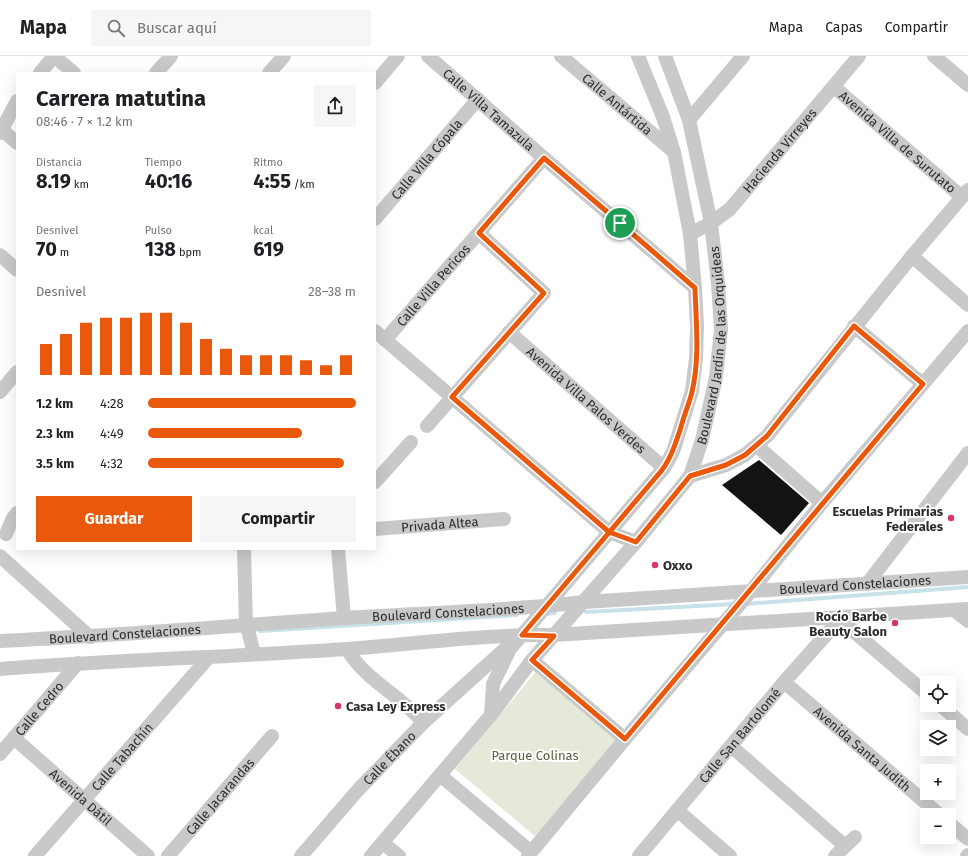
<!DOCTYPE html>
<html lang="es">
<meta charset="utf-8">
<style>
body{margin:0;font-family:"Fira Sans",sans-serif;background:#f6f6f6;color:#202124;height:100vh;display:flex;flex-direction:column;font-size:15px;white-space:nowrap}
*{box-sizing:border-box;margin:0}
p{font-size:13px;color:#757577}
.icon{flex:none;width:22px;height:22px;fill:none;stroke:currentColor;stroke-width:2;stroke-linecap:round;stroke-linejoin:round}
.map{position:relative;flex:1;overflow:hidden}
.details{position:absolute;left:16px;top:16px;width:360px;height:478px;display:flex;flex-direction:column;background:#fff;border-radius:0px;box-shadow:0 4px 16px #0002}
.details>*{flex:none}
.controls{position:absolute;left:920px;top:620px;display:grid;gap:8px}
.controls a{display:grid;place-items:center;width:36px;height:36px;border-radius:0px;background:#fff;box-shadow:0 4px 16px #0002;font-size:20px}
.pin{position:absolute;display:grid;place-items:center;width:34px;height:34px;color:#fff;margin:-17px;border:2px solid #fff;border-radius:50%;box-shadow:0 1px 4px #0007}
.round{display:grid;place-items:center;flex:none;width:42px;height:42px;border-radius:0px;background:#f6f6f6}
.headline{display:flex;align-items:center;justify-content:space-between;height:68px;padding:0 20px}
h1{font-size:22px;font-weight:700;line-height:30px}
.stats{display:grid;grid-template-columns:repeat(3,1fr);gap:6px;height:68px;padding:4px 20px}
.stats div{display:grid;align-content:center}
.stats b{font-size:20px;font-weight:700}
.stats small{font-size:11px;font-weight:400}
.stats p{font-size:11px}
.chart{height:112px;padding:8px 20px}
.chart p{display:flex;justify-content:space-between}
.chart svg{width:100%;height:72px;margin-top:4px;stroke:#ea580c;stroke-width:6}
.cta{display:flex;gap:8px;margin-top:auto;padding:8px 20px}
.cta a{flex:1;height:46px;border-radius:0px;background:#ea580c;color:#fff;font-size:16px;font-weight:700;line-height:46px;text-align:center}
.cta a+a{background:#f6f6f6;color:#202124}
ul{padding:0 20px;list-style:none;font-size:13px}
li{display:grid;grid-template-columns:64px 48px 1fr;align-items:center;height:30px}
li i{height:10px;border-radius:5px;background:#ea580c}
header{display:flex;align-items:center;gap:24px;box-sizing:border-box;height:56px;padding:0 20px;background:#fff;border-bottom:1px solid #e0e0e0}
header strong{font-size:19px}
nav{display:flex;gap:22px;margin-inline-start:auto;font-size:14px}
.search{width:280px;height:36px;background:#f6f6f6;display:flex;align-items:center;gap:10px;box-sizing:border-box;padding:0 14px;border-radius:0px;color:#757577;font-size:15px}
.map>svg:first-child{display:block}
.green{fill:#e5e9da}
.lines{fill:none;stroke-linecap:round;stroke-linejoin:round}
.stream{stroke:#c7e2e8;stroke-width:4}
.building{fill:#131313}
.minor{stroke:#c9c9c9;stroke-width:14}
.route-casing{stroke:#fff;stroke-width:8}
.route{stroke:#ea580c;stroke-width:5}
.poi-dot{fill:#d93765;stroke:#fff;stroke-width:1.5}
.labels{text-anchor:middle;stroke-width:4;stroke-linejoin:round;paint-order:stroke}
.street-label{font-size:13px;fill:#2c2c2c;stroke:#fff}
.poi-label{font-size:13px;font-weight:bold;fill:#2c2c2c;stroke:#fff;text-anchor:end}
.park-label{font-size:13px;fill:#57643d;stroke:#fff}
</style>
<header>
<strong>Mapa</strong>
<div class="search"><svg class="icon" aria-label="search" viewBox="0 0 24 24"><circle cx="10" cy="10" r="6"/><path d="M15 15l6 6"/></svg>Buscar aquí</div>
<nav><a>Mapa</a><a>Capas</a><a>Compartir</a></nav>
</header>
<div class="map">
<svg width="968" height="800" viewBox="0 0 968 800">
<rect width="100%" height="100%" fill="#fff"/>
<path class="green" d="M538,613l81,66 -83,102 -81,-68z"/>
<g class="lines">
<g class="stream">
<path d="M745,548l223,-17"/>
<path d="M586,556l148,-8"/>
<path d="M546,558l9,-1"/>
<path d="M260,575l257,-16"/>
</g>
</g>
<path class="building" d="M759,404l50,43 -28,32 -59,-50z"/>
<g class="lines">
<g class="minor">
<path id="s1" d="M428,0l116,102 151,130"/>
<path id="s2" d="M561,0l113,96"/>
<path d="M934,0l34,29"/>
<path d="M40,17l14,-17 20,17"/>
<path d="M156,17l15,-17"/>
<path d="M269,17l15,-17"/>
<path d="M375,27l23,-27"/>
<path id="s3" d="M834,31l128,110"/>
<path d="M689,64l54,-64"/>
<path d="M0,72l17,15"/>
<path d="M0,77l17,-32"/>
<path id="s4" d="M375,163l103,-120"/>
<path id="s5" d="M690,178l21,-11 19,-14 129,-153"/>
<path d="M0,199l17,15"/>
<path d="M912,200l56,49"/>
<path d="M854,270l69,58"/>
<path d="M375,275l234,201 27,10"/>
<path id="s6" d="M509,276l155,136"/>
<path id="s7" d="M385,284l159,-182"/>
<path d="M0,336l17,-20"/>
<path d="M427,370l117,-133 -65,-60"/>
<path d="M757,390l65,57"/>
<path d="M690,420l36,-11 19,-10 22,-19 145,-180 56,-66"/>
<path d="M375,426l36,-40"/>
<path id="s8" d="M375,473l129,-10"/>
<path d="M6,478l7,-16 4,-5"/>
<path d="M244,493l2,77c5,9 4,19 9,28"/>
<path d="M338,493l6,69"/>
<path d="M0,500l90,81"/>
<path d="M867,528l101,-131"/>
<path d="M954,554l14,11"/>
<path id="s9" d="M0,585c115,-5 229,-15 344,-23 80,-5 161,-7 241,-16l383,-25"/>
<path d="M347,593c14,24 36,37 56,54 8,6 14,13 21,19"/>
<path d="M532,604l93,79"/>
<path d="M0,613c115,-9 231,-12 347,-20 69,-5 138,-15 207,-14l414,-26"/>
<path id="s10" d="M784,626l156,133"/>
<path d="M940,649l28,24"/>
<path d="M491,659l2,-31 17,-35 154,-181 9,-16 19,-61 4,-33 1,-33 -2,-37 -5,-54 -16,-82 -11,-35 -25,-61"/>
<path id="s11" d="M14,682l134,118"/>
<path d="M731,690l114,100"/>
<path id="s12" d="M0,698l78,-91"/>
<path d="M440,719l91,77"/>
<path d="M677,754l53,46"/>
<path d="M949,767l19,16"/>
<path d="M383,787l16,13"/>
<path id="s13" d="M35,800l174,-199"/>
<path id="s14" d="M168,800l104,-120"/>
<path id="s15" d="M301,800l57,-66 66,-68 82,-74"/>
<path id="s16" d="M371,800l120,-141 41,-55 104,-118 54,-66 12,-36 14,-63 5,-47 -3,-47 -7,-60 -22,-103 -24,-64"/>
<path d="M528,800l97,-117 126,-148 71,-88 146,-172"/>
<path id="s17" d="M639,800l145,-174 58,-65 11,14 74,63"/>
<path d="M835,800l20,-19"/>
<path d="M967,800l1,-1"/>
</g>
</g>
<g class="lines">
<defs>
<path id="route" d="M620,167l75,65c1,35 5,70 -3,104 -3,12 -8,23 -11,35 -6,18 -11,35 -24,49 -45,53 -90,106 -135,159l32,1 -22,24 93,79c100,-118 198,-237 298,-355l-69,-58 -87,110 -22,19 -19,10 -36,11 -54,66 -27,-10 -157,-135 92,-104 -65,-60 65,-75 76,65"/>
</defs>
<use href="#route" class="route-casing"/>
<use href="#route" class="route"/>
</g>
<g class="poi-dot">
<circle cx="951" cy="462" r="4"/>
<circle cx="655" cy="509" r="4"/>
<circle cx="895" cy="567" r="4"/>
<circle cx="338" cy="650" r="4"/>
</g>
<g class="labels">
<g class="street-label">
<text dy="5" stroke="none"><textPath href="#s2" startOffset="74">Calle Antártida</textPath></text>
<text dy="5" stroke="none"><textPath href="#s1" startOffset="81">Calle Villa Tamazula</textPath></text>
<text dy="5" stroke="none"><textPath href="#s3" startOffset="84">Avenida Villa de Surutato</textPath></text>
<text dy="5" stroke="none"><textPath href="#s5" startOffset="124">Hacienda Virreyes</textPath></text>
<text dy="5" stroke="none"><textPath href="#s4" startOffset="79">Calle Villa Cópala</textPath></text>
<text dy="5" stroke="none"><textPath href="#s7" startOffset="73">Calle Villa Pericos</textPath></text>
<text dy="5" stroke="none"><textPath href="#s16" startOffset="630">Boulevard Jardín de las Orquídeas</textPath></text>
<text dy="5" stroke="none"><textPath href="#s6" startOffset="103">Avenida Villa Palos Verdes</textPath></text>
<text dy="5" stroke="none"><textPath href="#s8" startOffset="65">Privada Altea</textPath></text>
<text dy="5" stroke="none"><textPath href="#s9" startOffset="857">Boulevard Constelaciones</textPath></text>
<text dy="5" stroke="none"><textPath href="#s9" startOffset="449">Boulevard Constelaciones</textPath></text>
<text dy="5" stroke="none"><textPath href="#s9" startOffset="125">Boulevard Constelaciones</textPath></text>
<text dy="5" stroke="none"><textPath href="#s12" startOffset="60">Calle Cedro</textPath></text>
<text dy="5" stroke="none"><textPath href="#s17" startOffset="157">Calle San Bartolomé</textPath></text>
<text dy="5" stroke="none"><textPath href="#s10" startOffset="103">Avenida Santa Judith</textPath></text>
<text dy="5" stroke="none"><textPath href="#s13" startOffset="132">Calle Tabachín</textPath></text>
<text dy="5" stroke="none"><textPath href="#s15" startOffset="132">Calle Ébano</textPath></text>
<text dy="5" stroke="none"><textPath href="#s14" startOffset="79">Calle Jacarandas</textPath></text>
<text dy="5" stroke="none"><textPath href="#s11" startOffset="89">Avenida Dátil</textPath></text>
</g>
<g class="poi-label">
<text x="943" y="460">Escuelas Primarias<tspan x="943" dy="15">Federales</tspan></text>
<text x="663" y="514" text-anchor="start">Oxxo</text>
<text x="887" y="565">Rocío Barbe<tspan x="887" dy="15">Beauty Salon</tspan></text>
<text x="346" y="655" text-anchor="start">Casa Ley Express</text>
</g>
<g class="park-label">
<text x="535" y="704">Parque Colinas</text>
</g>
</g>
</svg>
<div class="controls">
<a><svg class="icon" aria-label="locate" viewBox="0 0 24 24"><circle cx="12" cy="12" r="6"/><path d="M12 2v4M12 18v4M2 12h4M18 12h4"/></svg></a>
<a><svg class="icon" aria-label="layers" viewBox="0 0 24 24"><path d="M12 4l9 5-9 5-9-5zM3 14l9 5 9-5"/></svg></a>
<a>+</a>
<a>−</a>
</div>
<div class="pin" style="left:620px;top:167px;background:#1e9e55"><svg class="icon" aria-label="arrive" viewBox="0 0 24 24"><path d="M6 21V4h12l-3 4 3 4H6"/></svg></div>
<section class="details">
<div class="headline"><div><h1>Carrera matutina</h1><p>08:46 · 7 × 1.2 km</p></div><a class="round"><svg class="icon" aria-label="share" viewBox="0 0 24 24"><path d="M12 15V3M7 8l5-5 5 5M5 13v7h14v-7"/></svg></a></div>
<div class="stats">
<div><p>Distancia</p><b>8.19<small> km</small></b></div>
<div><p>Tiempo</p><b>40:16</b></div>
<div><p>Ritmo</p><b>4:55<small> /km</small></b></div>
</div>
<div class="stats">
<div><p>Desnivel</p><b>70<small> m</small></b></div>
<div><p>Pulso</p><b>138<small> bpm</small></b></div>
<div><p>kcal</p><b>619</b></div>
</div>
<div class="chart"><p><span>Desnivel</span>28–38 m</p>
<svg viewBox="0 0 160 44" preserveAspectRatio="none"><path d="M5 44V25M15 44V19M25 44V12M35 44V9M45 44V9M55 44V6M65 44V6M75 44V12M85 44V22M95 44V28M105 44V32M115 44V32M125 44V32M135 44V35M145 44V38M155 44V32"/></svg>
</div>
<ul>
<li><b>1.2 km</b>4:28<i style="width:100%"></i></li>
<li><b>2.3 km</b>4:49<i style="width:74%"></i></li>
<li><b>3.5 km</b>4:32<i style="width:94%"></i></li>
</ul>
<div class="cta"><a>Guardar</a><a>Compartir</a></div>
</section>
</div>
